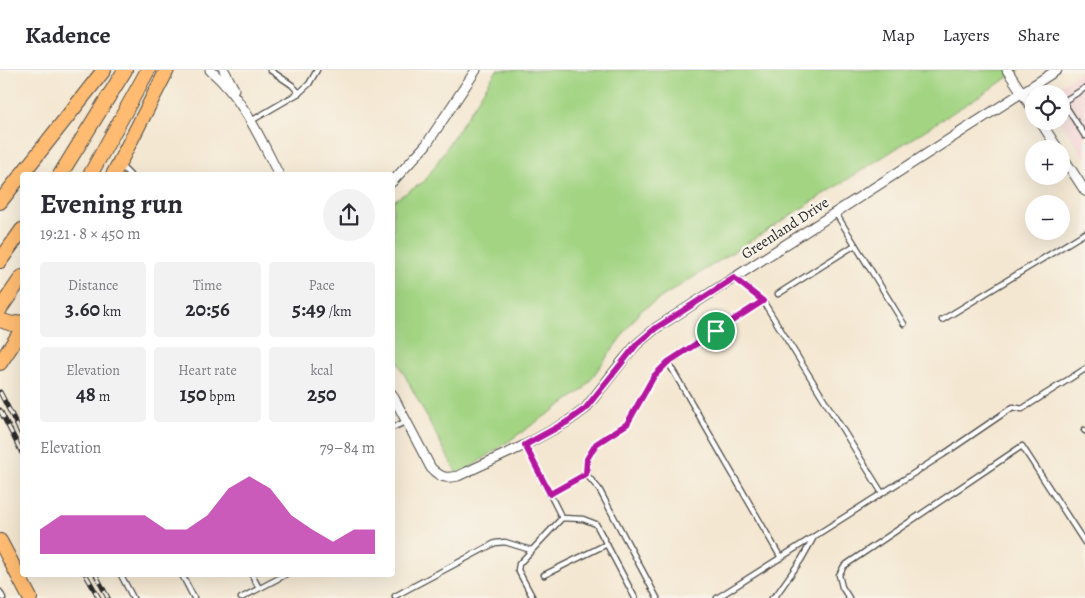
<!DOCTYPE html>
<meta charset="utf-8">
<style>
body{margin:0;font-family:Alegreya,serif;background:#f2f2f3;color:#2b2b33;height:100vh;display:flex;flex-direction:column;font-size:19px;white-space:nowrap}
*{box-sizing:border-box;margin:0}
p{font-size:16px;color:#7c7c81}
.icon{flex:none;width:28px;height:28px;fill:none;stroke:currentColor;stroke-width:2;stroke-linecap:round;stroke-linejoin:round}
.map{position:relative;flex:1;overflow:hidden}
.sheet{position:absolute;left:20px;top:102px;width:375px;height:405px;display:flex;flex-direction:column;background:#fff;border-radius:5px;box-shadow:0 5px 20px #0002}
.sheet>*{flex:none}
.buttons{position:absolute;left:1025px;top:15px;display:grid;gap:10px}
.buttons a{display:grid;place-items:center;width:45px;height:45px;border-radius:50%;background:#fff;box-shadow:0 5px 20px #0002;font-size:25px}
.pin{position:absolute;display:grid;place-items:center;width:42px;height:42px;color:#fff;margin:-21px;border:2px solid #fff;border-radius:50%;box-shadow:0 1px 5px #0007}
.round{display:grid;place-items:center;flex:none;width:52px;height:52px;border-radius:26px;background:#f2f2f3}
.head{display:flex;align-items:center;justify-content:space-between;height:85px;padding:0 20px}
h1{font-size:28px;font-weight:600;line-height:38px}
.figures{display:grid;grid-template-columns:repeat(3,1fr);gap:8px;height:85px;padding:5px 20px}
.figures div{display:grid;align-content:center;border-radius:5px;background:#f2f2f3;text-align:center}
.figures b{font-size:21px;font-weight:600}
.figures small{font-size:14px;font-weight:400}
.figures p{font-size:14px}
.chart{height:140px;padding:10px 20px}
.chart p{display:flex;justify-content:space-between}
.chart svg{width:100%;height:90px;margin-top:5px;fill:#b5179e;opacity:.7}
header{display:flex;align-items:center;gap:30px;box-sizing:border-box;height:70px;padding:0 25px;background:#fff;border-bottom:1px solid #e1e1e2}
header strong{font-size:24px}
nav{display:flex;gap:28px;margin-inline-start:auto;font-size:18px}
.map>svg:first-child{display:block}
.built{fill:#f7cfd4}
.green{fill:#a2d482;stroke:#668056}
.lines{fill:none;stroke-linecap:round;stroke-linejoin:round}
.service-casing{stroke:#494744;stroke-width:7}
.minor-casing{stroke:#494744;stroke-width:11}
.primary-casing{stroke:#494744;stroke-width:16}
.trunk-casing{stroke:#494744;stroke-width:16}
.service{stroke:#fff;stroke-width:4.5}
.minor{stroke:#fff;stroke-width:9}
.primary{stroke:#febb71;stroke-width:14}
.trunk{stroke:#febb71;stroke-width:14}
.rail-casing{stroke:#2b2b2b;stroke-width:5}
.rail{stroke:#f7f3e8;stroke-width:3;stroke-dasharray:9;stroke-linecap:butt}
.route-casing{stroke:#fff;stroke-width:10}
.route{stroke:#b5179e;stroke-width:6}
.labels{text-anchor:middle;stroke-width:5;stroke-linejoin:round;paint-order:stroke}
.street-label{font-size:15px;fill:#2b2b2b;stroke:#f7f3e8}
</style>
<header>
<strong>Kadence</strong>
<nav><a>Map</a><a>Layers</a><a>Share</a></nav>
</header>
<div class="map">
<svg width="1085" height="528" viewBox="0 0 1085 528">
<rect width="100%" height="100%" fill="#f7f3e8"/>
<filter id="ink" filterUnits="userSpaceOnUse"><feTurbulence type="fractalNoise" baseFrequency=".02" numOctaves="2"/><feDisplacementMap in="SourceGraphic" scale="10" xChannelSelector="R" yChannelSelector="G"/><feConvolveMatrix kernelMatrix="1 2 1 2 8 2 1 2 1" color-interpolation-filters="sRGB"/></filter>
<filter id="wash" filterUnits="userSpaceOnUse"><feTurbulence type="fractalNoise" baseFrequency=".0096" numOctaves="4" result="noise"/><feDisplacementMap in="SourceGraphic" scale="20" xChannelSelector="R" yChannelSelector="G"/><feGaussianBlur stdDeviation="1.12" result="paint"/><feColorMatrix in="noise" values="0 0 0 0 0 0 0 0 0 0 0 0 0 0 0 0 0 1.4 0 .05"/><feComposite in="paint" operator="in"/></filter>
<g filter="url(#wash)">
<rect width="100%" height="100%" fill="#f4e7d1"/>
<path class="built" d="M1084,0h1v88l-25,-37h1v-27h-14z"/>
<path class="green" d="M497,0h523l-380,241 -57,79 -125,86 -65,-123v-152l32,-20z"/>
</g>
<g filter="url(#ink)">
<g class="lines">
<defs>
<g id="service">
<path d="M270,0l22,15 7,8"/>
<path d="M1063,32l22,34"/>
<path d="M1061,33l24,-15"/>
<path d="M251,51l48,-28 10,-9 8,-14"/>
<path d="M120,95l10,10"/>
<path d="M835,142l69,112"/>
<path d="M734,208l29,23 119,192"/>
<path d="M778,224l77,-49"/>
<path d="M942,250l143,-87"/>
<path d="M668,292l113,196"/>
<path d="M392,358l15,-7"/>
<path d="M1084,360l1,1"/>
<path d="M525,375l37,73"/>
<path d="M586,404l13,15 58,109"/>
<path d="M550,424l36,-20 1,-15 9,-15 31,-20 27,-48 14,-14 95,-61"/>
<path d="M121,505l12,23"/>
<path d="M182,505l12,23"/>
<path d="M252,505l7,13"/>
<path d="M544,505l63,-31"/>
<path d="M0,522l3,6"/>
<path d="M395,526l100,-53 10,-1 26,8"/>
<path d="M241,528l44,-23"/>
<path d="M533,528l-15,-28 1,-6 43,-46 21,1 13,5 39,74"/>
<path d="M717,528l227,-144 69,-47 9,2 63,-40"/>
<path d="M772,528l5,-4 24,-34 13,-23"/>
<path d="M849,528l-7,-11 -3,-12 5,-9 178,-120 63,97"/>
</g>
<g id="minor">
<path d="M210,0c33,28 50,68 69,105"/>
<path d="M224,0l10,19"/>
<path d="M1007,0l27,41"/>
<path d="M1040,51l18,28"/>
<path d="M1061,84l24,37"/>
<path d="M392,112l34,-37 50,-75"/>
<path d="M392,324l39,74c9,9 14,11 27,8l67,-31 42,-23 18,-13 40,-51 12,-14 19,-16 401,-258"/>
</g>
<g id="primary">
<path d="M60,105l65,-105"/>
<path d="M90,105l58,-105"/>
<path d="M0,191l22,-31"/>
<path d="M0,239l22,-32"/>
</g>
<g id="trunk">
<path d="M113,105l54,-105"/>
<path d="M0,132l104,-132"/>
<path d="M0,250l12,4 10,-2"/>
<path d="M0,293l22,-33"/>
<path d="M0,471l30,57"/>
</g>
</defs>
<use href="#service" class="service-casing"/>
<use href="#minor" class="minor-casing"/>
<use href="#primary" class="primary-casing"/>
<use href="#trunk" class="trunk-casing"/>
<use href="#service" class="service"/>
<use href="#minor" class="minor"/>
<use href="#primary" class="primary"/>
<use href="#trunk" class="trunk"/>
<defs>
<g id="rail">
<path d="M0,322l22,43"/>
<path d="M0,340l22,43"/>
<path d="M86,505l13,23"/>
<path d="M96,505l12,23"/>
</g>
</defs>
<use href="#rail" class="rail-casing"/>
<use href="#rail" class="rail"/>
</g>
</g>
<g class="lines" filter="url(#ink)">
<defs>
<path id="route" d="M734,208l29,23 -95,61 -14,14 -27,48 -31,20 -9,15 -1,15 -36,20 -25,-49 42,-23 18,-13 52,-65 19,-16z"/>
</defs>
<use href="#route" class="route-casing"/>
<use href="#route" class="route"/>
</g>
<g class="labels">
<g class="street-label">
<text transform="translate(785 158) rotate(-33)" y="5">Greenland Drive</text>
</g>
</g>
</svg>
<div class="buttons">
<a><svg class="icon" aria-label="locate" viewBox="0 0 24 24"><circle cx="12" cy="12" r="6"/><path d="M12 2v4M12 18v4M2 12h4M18 12h4"/></svg></a>
<a>+</a>
<a>−</a>
</div>
<div class="pin" style="left:716px;top:261px;background:#1e9e55"><svg class="icon" aria-label="arrive" viewBox="0 0 24 24"><path d="M6 21V4h12l-3 4 3 4H6"/></svg></div>
<section class="sheet">
<div class="head"><div><h1>Evening run</h1><p>19:21 · 8 × 450 m</p></div><a class="round"><svg class="icon" aria-label="share" viewBox="0 0 24 24"><path d="M12 15V3M7 8l5-5 5 5M5 13v7h14v-7"/></svg></a></div>
<div class="figures">
<div><p>Distance</p><b>3.60<small> km</small></b></div>
<div><p>Time</p><b>20:56</b></div>
<div><p>Pace</p><b>5:49<small> /km</small></b></div>
</div>
<div class="figures">
<div><p>Elevation</p><b>48<small> m</small></b></div>
<div><p>Heart rate</p><b>150<small> bpm</small></b></div>
<div><p>kcal</p><b>250</b></div>
</div>
<div class="chart"><p><span>Elevation</span>79–84 m</p>
<svg viewBox="0 0 160 44" preserveAspectRatio="none"><path d="M0 44V32L10 25L20 25L30 25L40 25L50 25L60 32L70 32L80 25L90 12L100 6L110 12L120 25L130 32L140 38L150 32L160 32V44z"/></svg>
</div>
</section>
</div>
